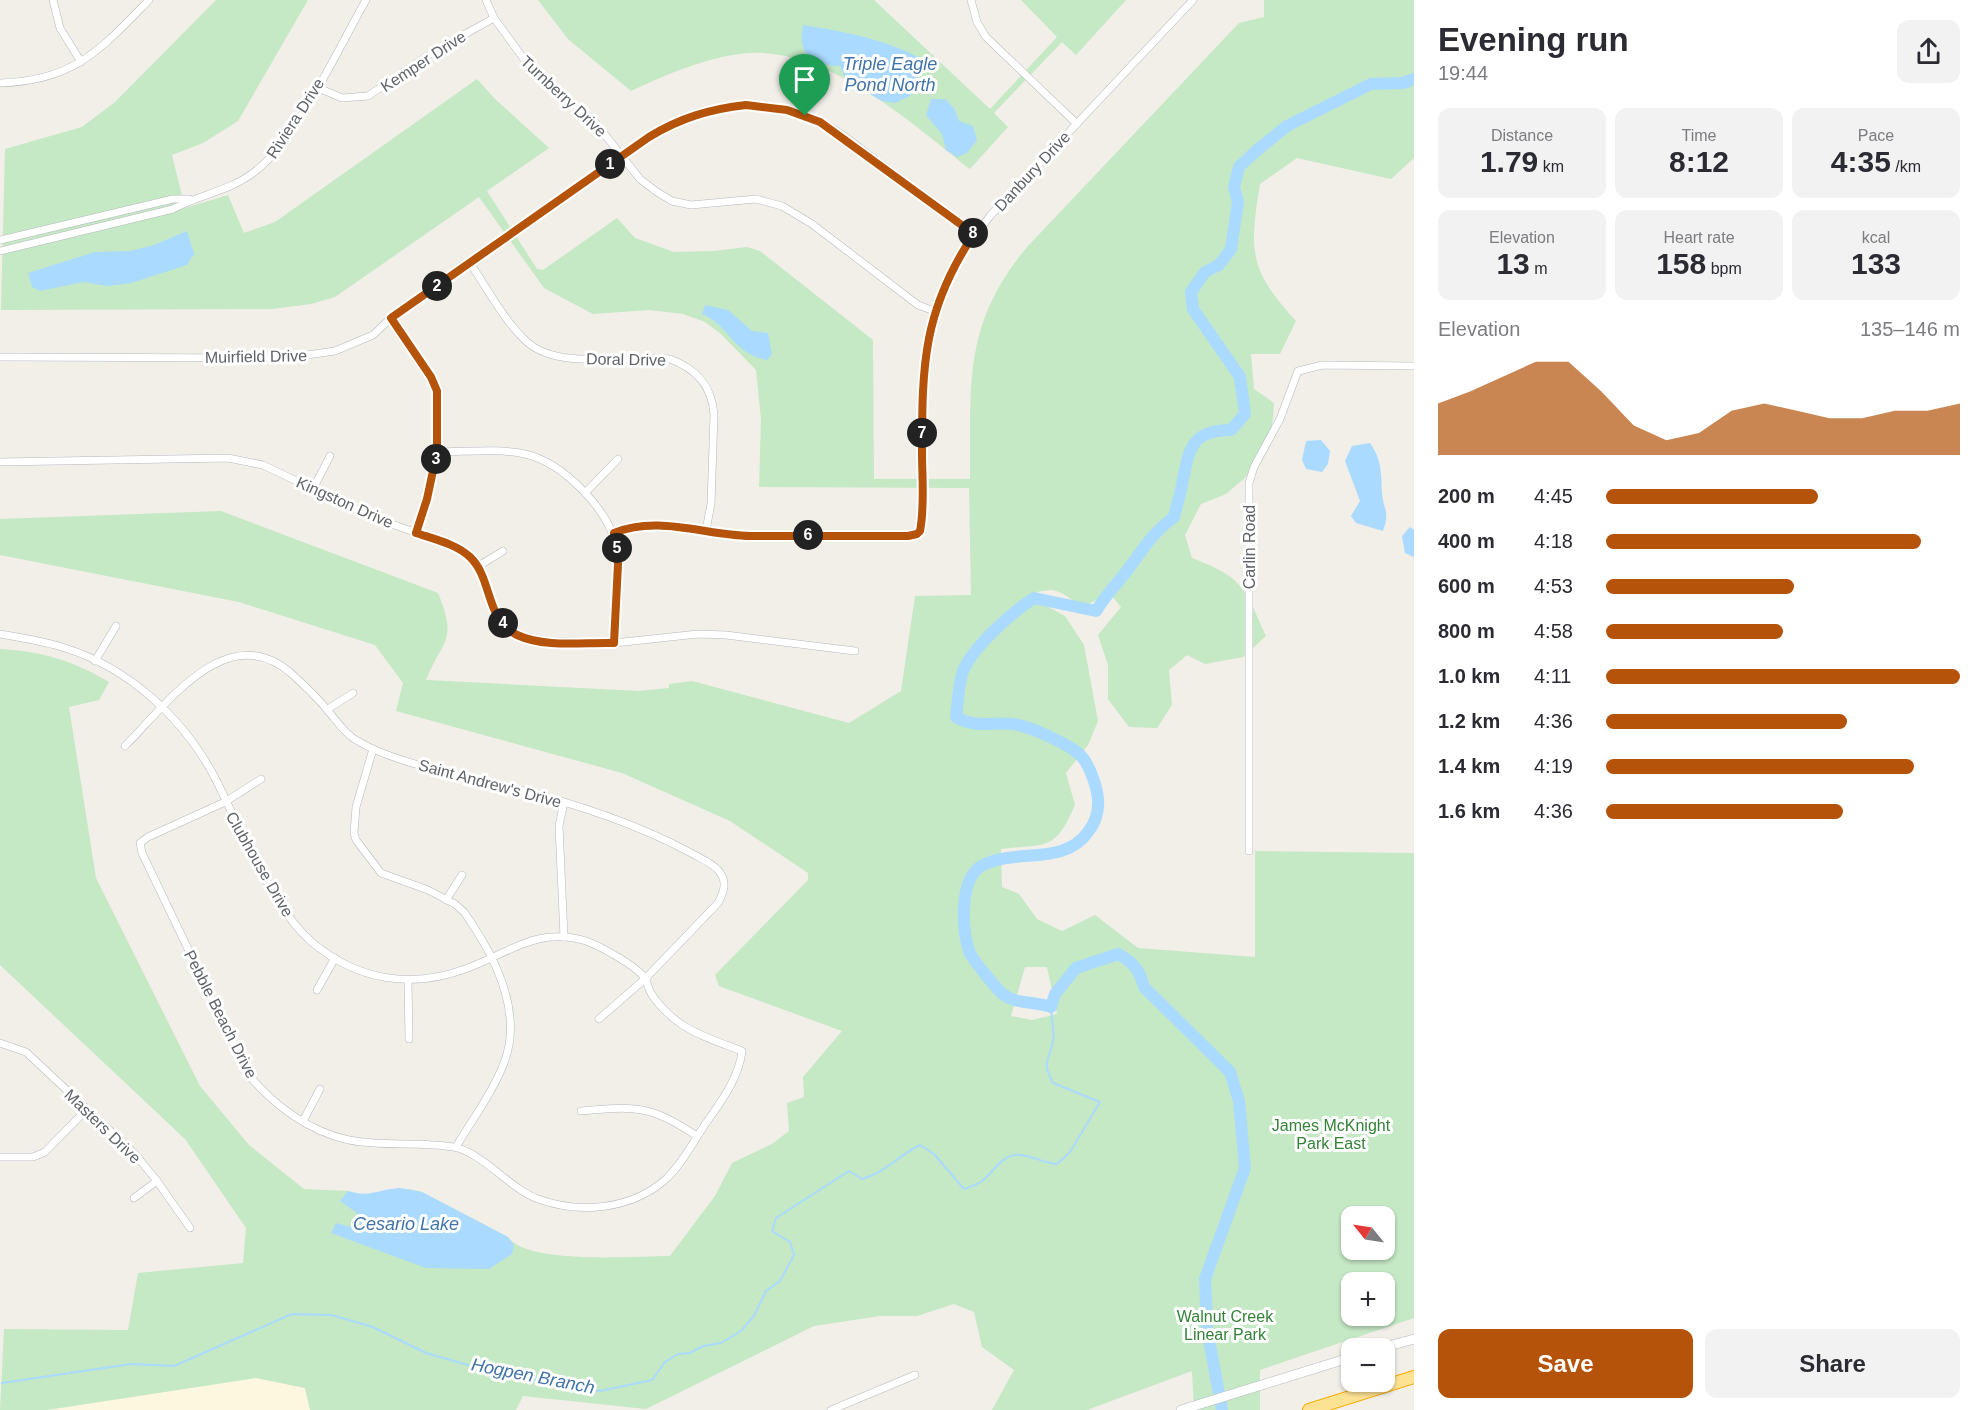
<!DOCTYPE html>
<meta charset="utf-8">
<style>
body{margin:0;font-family:Arial,sans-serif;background:#f2f2f3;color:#2b2b33;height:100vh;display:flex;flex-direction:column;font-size:22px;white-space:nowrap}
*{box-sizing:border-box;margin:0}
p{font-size:20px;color:#7c7c81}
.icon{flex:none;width:33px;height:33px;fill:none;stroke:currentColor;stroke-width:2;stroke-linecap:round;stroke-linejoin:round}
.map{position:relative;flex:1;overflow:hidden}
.drawer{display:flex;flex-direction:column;background:#fff;width:570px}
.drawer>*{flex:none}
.needle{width:39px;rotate:300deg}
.fabs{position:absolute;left:1341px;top:1206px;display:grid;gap:12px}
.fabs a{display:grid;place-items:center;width:54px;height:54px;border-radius:12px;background:#fff;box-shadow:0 2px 4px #0004;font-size:30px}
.pin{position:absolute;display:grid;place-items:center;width:51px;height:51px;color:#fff;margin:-62px -26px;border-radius:50% 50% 50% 0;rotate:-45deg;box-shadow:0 0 6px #0007}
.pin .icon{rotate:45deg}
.km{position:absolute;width:30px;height:30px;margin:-15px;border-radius:50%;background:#222;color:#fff;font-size:16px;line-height:30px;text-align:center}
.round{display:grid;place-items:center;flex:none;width:63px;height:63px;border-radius:12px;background:#f2f2f3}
.overview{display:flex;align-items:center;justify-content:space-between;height:102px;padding:0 24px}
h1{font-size:33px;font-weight:800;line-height:45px}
.figures{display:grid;grid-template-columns:repeat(3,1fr);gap:9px;height:102px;padding:6px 24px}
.figures div{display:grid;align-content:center;border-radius:12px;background:#f2f2f3;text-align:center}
.figures b{font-size:30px;font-weight:800}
.figures small{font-size:16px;font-weight:400}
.figures p{font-size:16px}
.chart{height:168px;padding:12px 24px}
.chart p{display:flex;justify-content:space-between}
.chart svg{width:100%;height:108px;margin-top:6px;fill:#b45309;opacity:.7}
.primary-button{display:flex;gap:12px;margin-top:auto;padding:12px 24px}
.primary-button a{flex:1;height:69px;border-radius:12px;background:#b45309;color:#fff;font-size:24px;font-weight:800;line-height:69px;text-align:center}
.primary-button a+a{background:#f2f2f3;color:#2b2b33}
ul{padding:0 24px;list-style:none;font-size:20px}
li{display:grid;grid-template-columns:96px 72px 1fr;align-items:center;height:45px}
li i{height:15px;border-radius:8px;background:#b45309}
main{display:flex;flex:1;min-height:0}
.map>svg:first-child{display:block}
.commercial{fill:#fef7e0}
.green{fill:#c5e8c5;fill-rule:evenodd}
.water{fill:#aadaff}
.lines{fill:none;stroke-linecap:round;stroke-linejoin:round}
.stream{stroke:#aadaff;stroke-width:2}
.river{stroke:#aadaff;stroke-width:12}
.street-casing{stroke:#b5b8bc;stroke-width:8}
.secondary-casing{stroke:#b6babf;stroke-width:10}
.highway-casing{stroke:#f9ab00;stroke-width:14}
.street{stroke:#fff;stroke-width:7}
.secondary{stroke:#fff;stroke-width:9}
.highway{stroke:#fde293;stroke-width:12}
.route-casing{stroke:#fff;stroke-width:12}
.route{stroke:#b45309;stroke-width:8}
.labels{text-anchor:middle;stroke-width:6;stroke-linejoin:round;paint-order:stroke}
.street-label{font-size:16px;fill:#5f6368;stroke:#fff}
.park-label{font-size:16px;fill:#348238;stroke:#fff}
.water-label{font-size:18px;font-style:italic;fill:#4174aa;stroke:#fff}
</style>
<main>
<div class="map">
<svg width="1414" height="1410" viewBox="0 0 1414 1410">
<rect width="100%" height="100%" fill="#f1efe8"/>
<path class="commercial" d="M256,1378l49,10 5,22h-263z"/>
<g class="green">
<path d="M216,0h92l-70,121 -35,22 -31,12 13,53 43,-13 16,38 31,-11 202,-143 18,20 54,49 -62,43 50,78 6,1 74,-52 18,20 39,14 40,-1 33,-4 13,4 113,89 1,139h96c1,-95 -8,-155 58,-233l211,-223 25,-6v-17h150v158l-23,21 -94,-21 -37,26c-11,67 -11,86 36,137l-16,33h-29l3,35 20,14 -2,24 -27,51 -19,16 -25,10 -16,31 7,23c52,20 52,29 74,78l-23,21 -38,7 -18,-9 -18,15 3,35 -15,23 -28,-1 -21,-28v-34l-10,-30 23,-28 -14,-17c-31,32 -30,4 -55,0 -5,0 -11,1 -15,2l4,11 24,13 19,29 14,76 -10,24 -22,28 9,32c-21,48 -28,38 -74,44l1,38 17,7 18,25 25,12 33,-16 43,33 117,9v-106l159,2v465l-154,52v40h-66l-2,-39 -105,39h-95l22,-40 -32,-23 -8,-35 -20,-8 -37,12h-37l-66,10 -168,83 -123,-13 -7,14h-206l-5,-22 -49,-10 -209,32h-47l4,-81 124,1 10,-57 105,-10 3,-35 -61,-89 -185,-174v-316c41,2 74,12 109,33l-10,18 -30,7 27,171 104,208 49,59 55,44 44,2 14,4 20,-2 11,-4h16l13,3 86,45c19,28 127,19 162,19l45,-60 17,-33 40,-19 17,-13 -2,-28 17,-6 -1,-20 39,-46 -123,-45 -4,-11 93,-95v-7l-78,-52 -108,-48 -226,-62 7,-28 -28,-38 -136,-43 -239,-47v-36l221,-8 217,82c20,49 5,45 -12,87l213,11 30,-3v-4l23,-3 157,42 52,-32 14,-95 56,-1 -2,-107 -210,-1 2,-68 -5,-49 -35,-36 -16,-12 -22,-8 -34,-4 -56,4 -49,-26 -65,-91 -144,100 -24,7 -39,5 -271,1 4,-161 77,-22 33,-25zM1025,967h22l10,47 -25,6 -21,-4zM1352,1216h32v34h-32zM1352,1282h32v34h-32z"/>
<path d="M538,0h336l116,109 67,-72 -36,-37h105l-50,55 -14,-13 -68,71 14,14 -38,42c-61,-48 -148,-127 -231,-115 -37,5 -74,21 -108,37l-63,-52z"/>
</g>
<g class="water">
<path d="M803,25c39,6 86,15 120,35l-13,36 -15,7 -13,-2 -36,-21 -6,-14c-28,-1 -43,-11 -37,-41z"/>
<path d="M931,99h14l9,9 5,13 14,5 4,14 -10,13 -10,4 -11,-7 -4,-16 -16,-19z"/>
<path d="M187,231l7,23 -7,11 -56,18 -24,3 -24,-4 -43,9 -8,-4 -4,-14 67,-21 35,-1 24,-6z"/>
<path d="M705,305l23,5 24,21 16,2 4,21 -5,6c-36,-7 -36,-34 -65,-46z"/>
<path d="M1321,440l9,11 -2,13 -6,8 -16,-3 -4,-9 4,-19z"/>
<path d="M1370,443c12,17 11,30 12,51 2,17 8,18 1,37l-27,-8 -5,-7 9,-15 -15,-40 7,-15z"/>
<path d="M1410,527l4,3v27l-9,-4 -3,-17z"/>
<path d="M400,1188l22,4 86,45 6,8 -2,9 -23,15 -63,-1 -95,-35 5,-10 26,7 -5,-17 -17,-12 8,-10c23,7 31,-2 52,-3z"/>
</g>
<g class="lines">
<path class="stream" d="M2,1383l129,-19 43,2 118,-52 39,1 42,12 53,26 63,18 52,10 59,10 52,-11 13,-18 13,-8 12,-1 13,-7 18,-3 20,-12 13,-15 12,-25 14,-10 14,-26 -4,-13 -18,-11 4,-13 73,-47 13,8c23,-6 37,-24 58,-34l14,9 30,35c6,-2 13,-4 18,-8 11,-8 20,-28 38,-26 13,1 23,8 37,9l13,-12 30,-50 -47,-19c-12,-23 -4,-20 0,-42 2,-7 -2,-25 -2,-34"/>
<path class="river" d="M1222,1410l-15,-81 -2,-50 40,-111 -6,-67 -9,-29 -86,-85c-4,-17 -11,-25 -26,-33l-42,14 -21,26 -4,13c-16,-6 -32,-2 -47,-12 -6,-4 -31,-35 -34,-42 -9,-22 -11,-76 13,-88 34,-17 81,1 105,-33 8,-10 11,-20 10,-33 -1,-12 -9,-37 -19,-45 -11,-10 -46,-26 -61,-29 -23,-5 -40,5 -62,-8 2,-14 2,-32 7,-46 11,-25 48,-58 71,-73l62,13c8,-13 16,-22 26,-34 19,-23 26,-41 52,-60 3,-12 7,-25 9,-37 6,-33 10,-50 48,-50l14,-16 -5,-37 -47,-68 -2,-17 14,-20 14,-7 12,-16 7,-47 -4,-15 5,-20 17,-16 31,-25 84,-42 32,-1 11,-4"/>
<defs>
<g id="street">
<path d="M53,0l7,28 21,34"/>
<path d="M486,0l8,18 35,48 65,55 46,58 17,13 15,9 19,4 65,-6 26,7 30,18 106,81 16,6"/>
<path d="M971,0l6,22 9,15 91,87"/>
<path d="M0,83c74,-2 100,-33 149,-83"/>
<path d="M316,87l26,11 26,-2 65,-44 61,-34"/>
<path d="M0,240l173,-41h16"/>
<path d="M0,251l173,-42c26,-14 56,-18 80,-36 42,-30 86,-126 113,-173"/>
<path d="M470,263c17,25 34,58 57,79 33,29 101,12 143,17 27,10 42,27 44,56l-3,89 -5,26"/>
<path d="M391,318l40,59 6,14v61l-10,47 -11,34"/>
<path d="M0,357l286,1 49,-7 38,-16 18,-17 258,-181c52,-32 113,-43 170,-16 25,12 48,33 71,50 28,22 56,42 84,63"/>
<path d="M437,452c28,0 61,-4 88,2 39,9 84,56 92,94l-3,95"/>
<path d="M0,462l228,-4 35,7 109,52 84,30 15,11 6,9 22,52 19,16 30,6 66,2 84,-9 28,1 129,16"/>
<path d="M313,489l17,-33"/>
<path d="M585,493l33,-34"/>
<path d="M614,533l26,-7 57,2 35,7 185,-1 4,-9 2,-156 11,-58 24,-53 32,-42 203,-216"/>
<path d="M477,567l26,-16"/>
<path d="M0,634c22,4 44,7 65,14 64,20 118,70 149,128 12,23 23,49 35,72 18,34 34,69 64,95 44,37 98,46 152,26 43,-15 71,-43 121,-28 14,5 53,26 60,39 2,4 2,9 5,13 6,11 20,24 30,31 18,12 40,19 61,27 -3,27 -21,51 -36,72 -12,18 -24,41 -40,56 -35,31 -86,35 -128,20 -28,-10 -57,-48 -85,-52 -34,-6 -70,0 -104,-7 -39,-8 -76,-35 -101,-66l-106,-221 -2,-10 8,-6 77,-35 36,-23"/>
<path d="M95,661l21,-35"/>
<path d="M328,709l25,-16"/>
<path d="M125,746c43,-43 104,-130 168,-71 12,11 25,23 35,36 8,9 15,20 25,27 37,25 110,37 155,49 62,15 127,36 183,66 9,5 21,10 27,17 10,11 6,22 0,33l-72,75 -47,41"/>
<path d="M373,749l-17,58 -2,26 2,7 25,33 47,17 27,14 9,8c29,41 60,100 40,151 -11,29 -32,57 -48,84"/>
<path d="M564,802l-5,24 5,111"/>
<path d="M1249,851v-368l5,-16 26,-48 18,-48 25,-6 91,1"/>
<path d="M446,900l16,-25"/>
<path d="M408,981l1,58"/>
<path d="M317,990l18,-32"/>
<path d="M0,1043l26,9 109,102 22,27 33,47"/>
<path d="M581,1111c55,-5 69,-6 116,25"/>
<path d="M303,1121l17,-32"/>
<path d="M0,1157h33l12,-5 42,-43"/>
<path d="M134,1198l23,-17"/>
<path d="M831,1410l84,-35"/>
</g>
<g id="secondary">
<path d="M1381,1348l33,-9"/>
<path d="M1181,1410l171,-53"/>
</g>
<path id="highway" d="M1309,1410l105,-33"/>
</defs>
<use href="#street" class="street-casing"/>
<use href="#secondary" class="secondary-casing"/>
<use href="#highway" class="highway-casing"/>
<use href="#street" class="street"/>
<use href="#secondary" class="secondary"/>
<use href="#highway" class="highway"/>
</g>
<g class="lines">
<defs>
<path id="route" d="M746,105l41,5 33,12 154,112c-51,76 -52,131 -52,219 0,24 3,53 -2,78l-3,3 -9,2h-158c-46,-1 -92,-21 -136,-3l4,31 -4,79c-30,-1 -69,5 -97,-8 -32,-15 -24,-56 -47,-78 -14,-13 -36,-18 -54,-24l11,-34 10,-47v-61l-6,-14 -40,-59 258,-181c31,-19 61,-28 97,-32z"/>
</defs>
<use href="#route" class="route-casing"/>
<use href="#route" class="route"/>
</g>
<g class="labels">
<g class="street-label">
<text transform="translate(423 61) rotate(-33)" y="6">Kemper Drive</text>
<text transform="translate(564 96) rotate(43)" y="6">Turnberry Drive</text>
<text transform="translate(295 118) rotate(-57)" y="6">Riviera Drive</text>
<text transform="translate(1032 171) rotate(-47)" y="6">Danbury Drive</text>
<text transform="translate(256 356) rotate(-1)" y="6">Muirfield Drive</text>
<text transform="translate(626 359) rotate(1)" y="6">Doral Drive</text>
<text transform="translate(345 502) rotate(24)" y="6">Kingston Drive</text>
<text transform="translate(1249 547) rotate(-90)" y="6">Carlin Road</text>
<text transform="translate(490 783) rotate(15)" y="6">Saint Andrew's Drive</text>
<text transform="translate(260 864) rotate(60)" y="6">Clubhouse Drive</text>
<text transform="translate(221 1014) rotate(63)" y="6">Pebble Beach Drive</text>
<text transform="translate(103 1126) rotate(44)" y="6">Masters Drive</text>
</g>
<g class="park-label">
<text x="1331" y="1131">James McKnight<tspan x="1331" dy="18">Park East</tspan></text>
<text x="1225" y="1322">Walnut Creek<tspan x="1225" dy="18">Linear Park</tspan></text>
</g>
<g class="water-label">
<text x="890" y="70">Triple Eagle<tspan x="890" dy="21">Pond North</tspan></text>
<text x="406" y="1230">Cesario Lake</text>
<text transform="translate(533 1376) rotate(11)" y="6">Hogpen Branch</text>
</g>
</g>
</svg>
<div class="fabs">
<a><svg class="needle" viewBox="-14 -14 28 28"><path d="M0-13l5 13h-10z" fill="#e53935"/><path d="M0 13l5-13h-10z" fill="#7c7c81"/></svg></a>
<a>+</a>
<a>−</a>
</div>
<div class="pin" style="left:805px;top:116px;background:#1e9e55"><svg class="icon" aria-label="arrive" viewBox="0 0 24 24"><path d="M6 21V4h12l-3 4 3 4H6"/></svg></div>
<b class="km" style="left:610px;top:164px">1</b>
<b class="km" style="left:437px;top:286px">2</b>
<b class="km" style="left:436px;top:459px">3</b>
<b class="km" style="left:503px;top:623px">4</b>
<b class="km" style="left:617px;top:548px">5</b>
<b class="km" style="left:808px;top:535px">6</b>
<b class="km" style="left:922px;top:433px">7</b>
<b class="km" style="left:973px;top:233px">8</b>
</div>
<section class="drawer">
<div class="overview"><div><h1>Evening run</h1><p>19:44</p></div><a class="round"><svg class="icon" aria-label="share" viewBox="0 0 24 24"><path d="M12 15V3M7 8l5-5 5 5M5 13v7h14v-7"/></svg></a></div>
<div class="figures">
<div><p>Distance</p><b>1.79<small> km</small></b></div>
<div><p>Time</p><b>8:12</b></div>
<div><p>Pace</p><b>4:35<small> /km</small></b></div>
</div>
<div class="figures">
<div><p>Elevation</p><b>13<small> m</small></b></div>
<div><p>Heart rate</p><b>158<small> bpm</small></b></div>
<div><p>kcal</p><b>133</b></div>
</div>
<div class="chart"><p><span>Elevation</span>135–146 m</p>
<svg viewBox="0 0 160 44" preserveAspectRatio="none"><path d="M0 44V23L10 18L20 12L30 6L40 6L50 18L60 32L70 38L80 35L90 26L100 23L110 26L120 29L130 29L140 26L150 26L160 23V44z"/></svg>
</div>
<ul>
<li><b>200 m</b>4:45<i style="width:60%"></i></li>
<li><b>400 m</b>4:18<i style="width:89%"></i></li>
<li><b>600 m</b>4:53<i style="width:53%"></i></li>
<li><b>800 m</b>4:58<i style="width:50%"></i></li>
<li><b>1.0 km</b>4:11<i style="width:100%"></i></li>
<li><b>1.2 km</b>4:36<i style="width:68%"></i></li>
<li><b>1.4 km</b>4:19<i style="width:87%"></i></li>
<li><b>1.6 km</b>4:36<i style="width:67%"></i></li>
</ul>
<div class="primary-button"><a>Save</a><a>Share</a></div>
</section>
</main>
